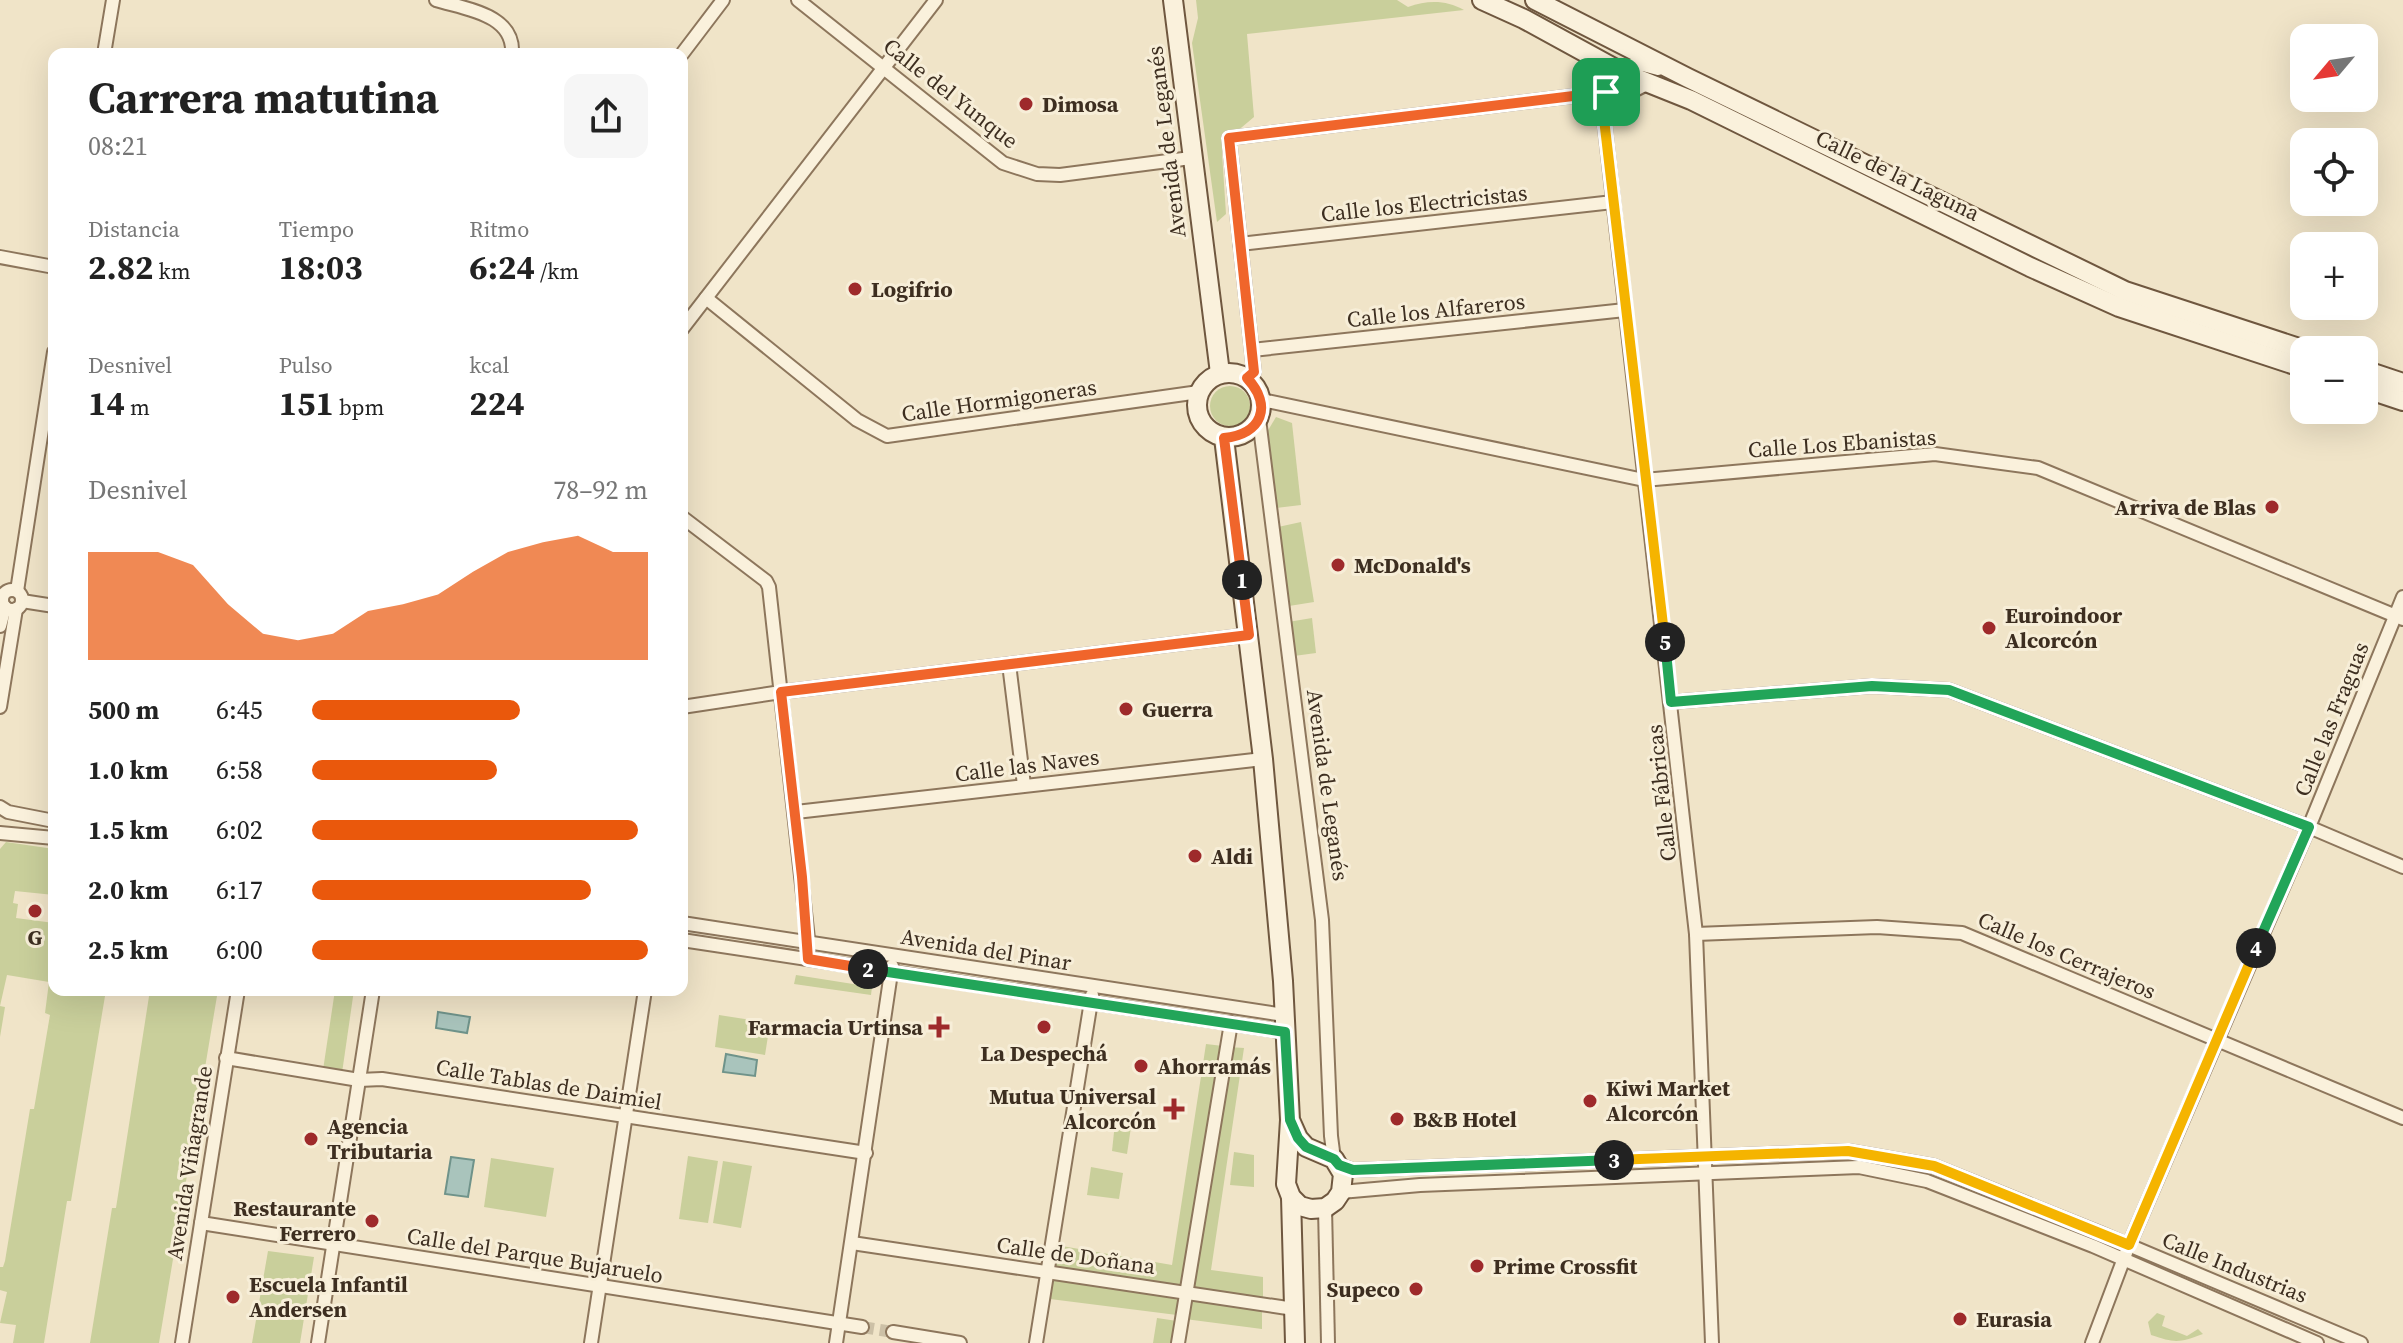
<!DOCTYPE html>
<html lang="es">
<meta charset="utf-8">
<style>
body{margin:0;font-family:"Source Serif 4",serif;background:#f6f6f6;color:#222;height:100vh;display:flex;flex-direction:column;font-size:30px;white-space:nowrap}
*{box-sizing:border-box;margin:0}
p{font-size:26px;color:#767676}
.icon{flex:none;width:44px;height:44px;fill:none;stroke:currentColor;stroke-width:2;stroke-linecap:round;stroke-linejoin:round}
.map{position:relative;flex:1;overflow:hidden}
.details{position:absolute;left:48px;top:48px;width:640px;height:948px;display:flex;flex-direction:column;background:#fff;border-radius:16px;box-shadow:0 8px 32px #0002}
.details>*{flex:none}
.needle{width:52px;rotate:241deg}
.fabs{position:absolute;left:2290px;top:24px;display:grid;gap:16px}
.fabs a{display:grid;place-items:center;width:88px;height:88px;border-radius:16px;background:#fff;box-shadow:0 8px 32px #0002;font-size:40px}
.pin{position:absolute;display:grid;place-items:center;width:68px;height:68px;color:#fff;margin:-34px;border-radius:16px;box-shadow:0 4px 12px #0006}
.km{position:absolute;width:40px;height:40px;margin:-20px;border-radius:50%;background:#222;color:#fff;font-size:22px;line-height:40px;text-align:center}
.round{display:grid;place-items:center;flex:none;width:84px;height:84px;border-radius:16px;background:#f6f6f6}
.overview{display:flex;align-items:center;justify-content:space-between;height:136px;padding:0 40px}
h1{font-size:44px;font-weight:700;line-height:60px}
.stats{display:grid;grid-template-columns:repeat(3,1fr);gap:12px;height:136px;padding:8px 40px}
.stats div{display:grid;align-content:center}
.stats b{font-size:34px;font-weight:700}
.stats small{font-size:22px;font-weight:400}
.stats p{font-size:22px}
.chart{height:224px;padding:16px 40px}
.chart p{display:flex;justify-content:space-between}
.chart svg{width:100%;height:144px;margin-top:8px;fill:#ea580c;opacity:.7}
ul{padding:0 40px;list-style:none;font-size:26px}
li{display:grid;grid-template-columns:128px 96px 1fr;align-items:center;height:60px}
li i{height:20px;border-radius:10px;background:#ea580c}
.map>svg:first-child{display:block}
.green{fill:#c9cf9b}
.water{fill:#a9c4bc;stroke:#6f938a;stroke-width:2}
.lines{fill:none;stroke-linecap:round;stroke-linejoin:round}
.street-tunnel{stroke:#ccc0a6;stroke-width:12;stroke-dasharray:12 6;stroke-linecap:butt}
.street-casing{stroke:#8d765c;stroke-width:16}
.secondary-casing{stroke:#6f573f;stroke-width:22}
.street{stroke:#faf1dc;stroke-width:12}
.secondary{stroke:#faf1dc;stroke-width:18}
.split-1-casing{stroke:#fff;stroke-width:16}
.split-2-casing{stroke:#fff;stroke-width:16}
.split-3-casing{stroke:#fff;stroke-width:16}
.split-4-casing{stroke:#fff;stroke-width:16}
.split-5-casing{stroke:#fff;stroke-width:16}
.split-6-casing{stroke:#fff;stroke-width:16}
.split-1{stroke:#f0652b;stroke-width:10}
.split-2{stroke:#f0652b;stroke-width:10}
.split-3{stroke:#22a559;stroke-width:10}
.split-4{stroke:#f5b400;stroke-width:10}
.split-5{stroke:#22a559;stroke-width:10}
.split-6{stroke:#f5b400;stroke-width:10}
.poi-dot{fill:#9e2a2b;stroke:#f7eed8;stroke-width:3}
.labels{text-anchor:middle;stroke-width:6;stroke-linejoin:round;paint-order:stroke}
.street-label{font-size:22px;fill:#3d2e20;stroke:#f7eed8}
.poi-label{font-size:22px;font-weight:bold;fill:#3d2e20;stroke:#f7eed8;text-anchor:start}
</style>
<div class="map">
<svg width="2403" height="1343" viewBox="0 0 2403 1343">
<rect width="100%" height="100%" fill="#f0e4c8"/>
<g class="green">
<path d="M1196,0h201l11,7c20,-7 38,-7 56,3l-217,24 7,83 -25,21 -7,15 4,61 -9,8 -25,-179 6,-25z"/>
<circle cx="1230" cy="406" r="20"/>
<path d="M1276,417l16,6 9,82 -25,3 -9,-76z"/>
<path d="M1301,522l13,80 -25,4 -11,-79z"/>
<path d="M1312,618l4,35 -22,3 -6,-34z"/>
<path d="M6,842l48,7v46l-39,-4 -2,12 5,1 -2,14 38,5v67h52l-35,211h-4l-23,142h-31l3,-18 -16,-2 7,-31 -7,-2v-23h3l2,-6 25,-152h4l16,-94 -5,-2 4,-31 -42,-7 -7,31 5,1 -5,30v-188z"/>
<path d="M796,975l76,12 -1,8 -77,-11z"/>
<path d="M150,990h68l-59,353h-69l22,-135h4z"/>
<path d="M335,990h19l-12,83 -19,-3z"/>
<path d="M719,1015l51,8 -5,32 -50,-8z"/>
<path d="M1206,1044l17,2 -41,240 -129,-18 3,-23 116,20z"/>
<path d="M1229,1047l15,1 -33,222 52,7v22l-72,-11z"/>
<path d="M1115,1123l16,4 -4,27 -15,-3z"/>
<path d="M1234,1152l20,3v32l-24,-2z"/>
<path d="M688,1156l30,5 -10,62 -29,-4z"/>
<path d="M491,1158l63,10 -8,49 -62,-10z"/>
<path d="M723,1161l29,5 -11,62 -28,-5z"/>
<path d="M1091,1167l32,6 -4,26 -32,-4z"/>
<path d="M268,1251l46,6 -14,86h-48z"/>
<path d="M1053,1277l128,19 -4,19 -127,-16z"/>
<path d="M1189,1296l73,12v21l-77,-10z"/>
<path d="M2157,1313l8,3 -3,10 25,10 11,-7 5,5c-24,9 -28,9 -52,1l-3,-13z"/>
<path d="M1157,1318l20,3 -3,22h-21z"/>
</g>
<g class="water">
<path d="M438,1012l32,5 -3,16 -31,-5z"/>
<path d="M726,1054l31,6 -2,16 -32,-4z"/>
<path d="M451,1157l23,3 -6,37 -23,-3z"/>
</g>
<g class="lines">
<path class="street-tunnel" d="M862,1327l31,5"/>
<defs>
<g id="street">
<path d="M436,0c29,9 79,14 76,54"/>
<path d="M798,0l205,163 34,11 23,1 131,-17"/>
<path d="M104,54l9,-54"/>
<path d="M682,54l41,-54"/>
<path d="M1658,69l-15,-4h-11l-11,7 -15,20 -2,27 92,815 16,409"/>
<path d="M1608,120l9,-21 30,-15"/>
<path d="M1240,244l373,-42"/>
<path d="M0,257l54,10"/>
<path d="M706,298l151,122 30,16 312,-44"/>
<path d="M682,329l254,-329"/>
<path d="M1252,350l373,-40"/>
<path d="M1247,378l7,-6 -25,-234 377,-46"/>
<path d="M1262,400l382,80 291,-26 103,14 365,151"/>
<path d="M1259,419l63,501 9,216 3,23"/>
<path d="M682,517l84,64 3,6 40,361"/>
<circle cx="12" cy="600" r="10"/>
<path d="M17,591l37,-239"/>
<path d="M22,601l32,5"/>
<path d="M0,626l5,-19"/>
<path d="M1009,664l15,121"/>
<path d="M1671,702l201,-16 77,4 360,137 94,40"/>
<path d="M0,707l16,-98"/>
<path d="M682,707l99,-15 468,-57"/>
<path d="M0,807l8,5 46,9"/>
<path d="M796,812l467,-53"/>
<path d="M0,833l54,5"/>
<path d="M682,923l602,92"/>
<path d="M1696,934l181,-7 85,6 441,185"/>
<path d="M682,940l603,92"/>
<path d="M226,1058l133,22 23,-1 484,74"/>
<path d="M1339,1165l14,5 495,-19 86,15 166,67 261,110"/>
<path d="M1341,1192l79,-7 439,-18 68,14 166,65 224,97"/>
<path d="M1325,1208l3,135"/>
<path d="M201,1223l661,104"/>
<path d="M852,1243l442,66"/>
<path d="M893,1332l67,11"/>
<path d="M182,1343l56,-353"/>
<path d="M318,1343l55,-353"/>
<path d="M591,1343l54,-353"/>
<path d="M836,1343l56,-377"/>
<path d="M1036,1343l56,-348"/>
<path d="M1178,1343l53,-320"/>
<path d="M2092,1343l37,-98 180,-418 94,-230"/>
</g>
<g id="secondary">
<path d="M1173,0l47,373"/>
<path d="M1482,0l42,19 97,53 70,28 339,167 89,40 185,61"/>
<path d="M1535,0l153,78 437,213 180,59"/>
<path d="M2364,370l39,13"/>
<circle cx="1229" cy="405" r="32"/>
<path d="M2364,388l39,13"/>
<path d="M1224,438l39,321 20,222 7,139 -4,64 5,13 9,9 11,3 14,-1 10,-7 6,-9 2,-18 -9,-15 -28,-12 -8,-9 -8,-18"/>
<path d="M1291,1197l4,146"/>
</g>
</defs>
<use href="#street" class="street-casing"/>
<use href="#secondary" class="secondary-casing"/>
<use href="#street" class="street"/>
<use href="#secondary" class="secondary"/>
</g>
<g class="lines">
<defs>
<path id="split-1" d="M1242,580l-18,-142c38,-4 49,-32 23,-60l7,-6 -25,-234 377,-46"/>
<path id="split-2" d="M868,969l-60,-10 -6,-82 -21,-185 468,-57 -7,-55"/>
<path id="split-3" d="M868,969l417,63 5,88 8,18 8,9 28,12 5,6 14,5 261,-10"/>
<path id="split-4" d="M1614,1160l234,-9 86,15 195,79 127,-297"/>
<path id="split-5" d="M1665,642l6,60 201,-16 77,4 360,137 -53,121"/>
<path id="split-6" d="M1606,92l-2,27 61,523"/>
</defs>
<use href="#split-1" class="split-1-casing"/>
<use href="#split-2" class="split-2-casing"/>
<use href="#split-3" class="split-3-casing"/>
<use href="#split-4" class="split-4-casing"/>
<use href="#split-5" class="split-5-casing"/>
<use href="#split-6" class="split-6-casing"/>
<use href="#split-1" class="split-1"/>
<use href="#split-2" class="split-2"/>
<use href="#split-3" class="split-3"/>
<use href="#split-4" class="split-4"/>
<use href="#split-5" class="split-5"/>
<use href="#split-6" class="split-6"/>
</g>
<g class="poi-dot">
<circle cx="1026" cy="104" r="8"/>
<circle cx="855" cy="289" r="8"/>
<circle cx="2272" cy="507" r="8"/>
<circle cx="1338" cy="565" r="8"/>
<circle cx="1989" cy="628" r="8"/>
<circle cx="1126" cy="709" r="8"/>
<circle cx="1195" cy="856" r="8"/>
<circle cx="35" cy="911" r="8"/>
<path d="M935 1015h8v8h8v8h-8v8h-8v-8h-8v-8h8z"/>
<circle cx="1044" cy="1027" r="8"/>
<circle cx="1141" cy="1066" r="8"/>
<circle cx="1590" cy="1101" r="8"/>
<path d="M1170 1097h8v8h8v8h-8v8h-8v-8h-8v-8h8z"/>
<circle cx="1397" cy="1119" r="8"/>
<circle cx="311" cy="1139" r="8"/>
<circle cx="372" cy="1221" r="8"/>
<circle cx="1477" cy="1266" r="8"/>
<circle cx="1416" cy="1289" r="8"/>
<circle cx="233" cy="1297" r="8"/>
<circle cx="1960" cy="1319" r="8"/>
</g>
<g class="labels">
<g class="street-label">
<text transform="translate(951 93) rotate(38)" y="8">Calle del Yunque</text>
<text transform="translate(1166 142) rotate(-97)" y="8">Avenida de Leganés</text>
<text transform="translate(1898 175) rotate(26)" y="8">Calle de la Laguna</text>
<text transform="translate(1424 203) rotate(-6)" y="8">Calle los Electricistas</text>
<text transform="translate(1436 310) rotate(-6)" y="8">Calle los Alfareros</text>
<text transform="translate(999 400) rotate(-8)" y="8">Calle Hormigoneras</text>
<text transform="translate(1842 443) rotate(-4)" y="8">Calle Los Ebanistas</text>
<text transform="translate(2331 719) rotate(-68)" y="8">Calle las Fraguas</text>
<text transform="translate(1027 765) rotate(-7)" y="8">Calle las Naves</text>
<text transform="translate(1328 785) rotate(82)" y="8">Avenida de Leganés</text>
<text transform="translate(1661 793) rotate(-96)" y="8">Calle Fábricas</text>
<text transform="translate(986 949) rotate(9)" y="8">Avenida del Pinar</text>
<text transform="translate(2067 955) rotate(23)" y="8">Calle los Cerrajeros</text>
<text transform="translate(549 1084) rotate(9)" y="8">Calle Tablas de Daimiel</text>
<text transform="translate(189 1163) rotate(-81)" y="8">Avenida Viñagrande</text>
<text transform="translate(535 1255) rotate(9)" y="8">Calle del Parque Bujaruelo</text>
<text transform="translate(1076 1255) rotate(8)" y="8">Calle de Doñana</text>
<text transform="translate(2235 1267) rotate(22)" y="8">Calle Industrias</text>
</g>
<g class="poi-label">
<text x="1042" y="112">Dimosa</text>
<text x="871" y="297">Logifrio</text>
<text x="2256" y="515" text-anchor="end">Arriva de Blas</text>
<text x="1354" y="573">McDonald's</text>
<text x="2005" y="623">Euroindoor<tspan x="2005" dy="25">Alcorcón</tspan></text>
<text x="1142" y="717">Guerra</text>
<text x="1211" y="864">Aldi</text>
<text x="35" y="945" text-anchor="middle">G</text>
<text x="923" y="1035" text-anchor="end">Farmacia Urtinsa</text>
<text x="1044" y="1061" text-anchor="middle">La Despechá</text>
<text x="1157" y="1074">Ahorramás</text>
<text x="1606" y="1096">Kiwi Market<tspan x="1606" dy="25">Alcorcón</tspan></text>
<text x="1156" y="1104" text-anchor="end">Mutua Universal<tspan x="1156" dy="25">Alcorcón</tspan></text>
<text x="1413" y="1127">B&amp;B Hotel</text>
<text x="327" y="1134">Agencia<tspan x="327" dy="25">Tributaria</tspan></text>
<text x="356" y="1216" text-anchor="end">Restaurante<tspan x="356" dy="25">Ferrero</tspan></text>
<text x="1493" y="1274">Prime Crossfit</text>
<text x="249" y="1292">Escuela Infantil<tspan x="249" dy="25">Andersen</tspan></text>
<text x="1400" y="1297" text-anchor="end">Supeco</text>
<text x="1976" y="1327">Eurasia</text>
</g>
</g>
</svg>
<div class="fabs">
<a><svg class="needle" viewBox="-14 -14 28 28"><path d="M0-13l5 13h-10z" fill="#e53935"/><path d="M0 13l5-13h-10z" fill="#767676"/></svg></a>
<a><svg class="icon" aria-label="locate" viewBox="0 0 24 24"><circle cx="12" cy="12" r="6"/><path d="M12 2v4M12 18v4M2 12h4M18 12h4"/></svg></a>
<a>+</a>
<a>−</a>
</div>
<div class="pin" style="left:1606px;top:92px;background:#1e9e55"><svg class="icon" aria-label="arrive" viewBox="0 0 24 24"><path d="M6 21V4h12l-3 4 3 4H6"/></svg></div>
<b class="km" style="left:1242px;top:580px">1</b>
<b class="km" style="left:868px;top:969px">2</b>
<b class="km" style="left:1614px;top:1160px">3</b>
<b class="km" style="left:2256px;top:948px">4</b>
<b class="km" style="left:1665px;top:642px">5</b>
<section class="details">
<div class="overview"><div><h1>Carrera matutina</h1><p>08:21</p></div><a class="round"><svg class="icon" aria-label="share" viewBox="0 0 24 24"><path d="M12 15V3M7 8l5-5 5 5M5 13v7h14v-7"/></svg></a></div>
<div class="stats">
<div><p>Distancia</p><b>2.82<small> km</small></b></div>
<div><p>Tiempo</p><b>18:03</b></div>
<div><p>Ritmo</p><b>6:24<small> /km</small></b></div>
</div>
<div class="stats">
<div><p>Desnivel</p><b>14<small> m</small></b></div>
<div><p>Pulso</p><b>151<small> bpm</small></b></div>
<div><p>kcal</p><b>224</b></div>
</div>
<div class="chart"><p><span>Desnivel</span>78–92 m</p>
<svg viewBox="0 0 160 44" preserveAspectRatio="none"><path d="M0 44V11L10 11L20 11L30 15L40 27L50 36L60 38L70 36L80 29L90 27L100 24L110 17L120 11L130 8L140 6L150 11L160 11V44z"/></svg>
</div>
<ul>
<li><b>500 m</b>6:45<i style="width:62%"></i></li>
<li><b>1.0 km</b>6:58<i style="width:55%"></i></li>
<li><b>1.5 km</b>6:02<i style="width:97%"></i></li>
<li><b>2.0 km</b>6:17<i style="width:83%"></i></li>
<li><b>2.5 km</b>6:00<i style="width:100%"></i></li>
</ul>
</section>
</div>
